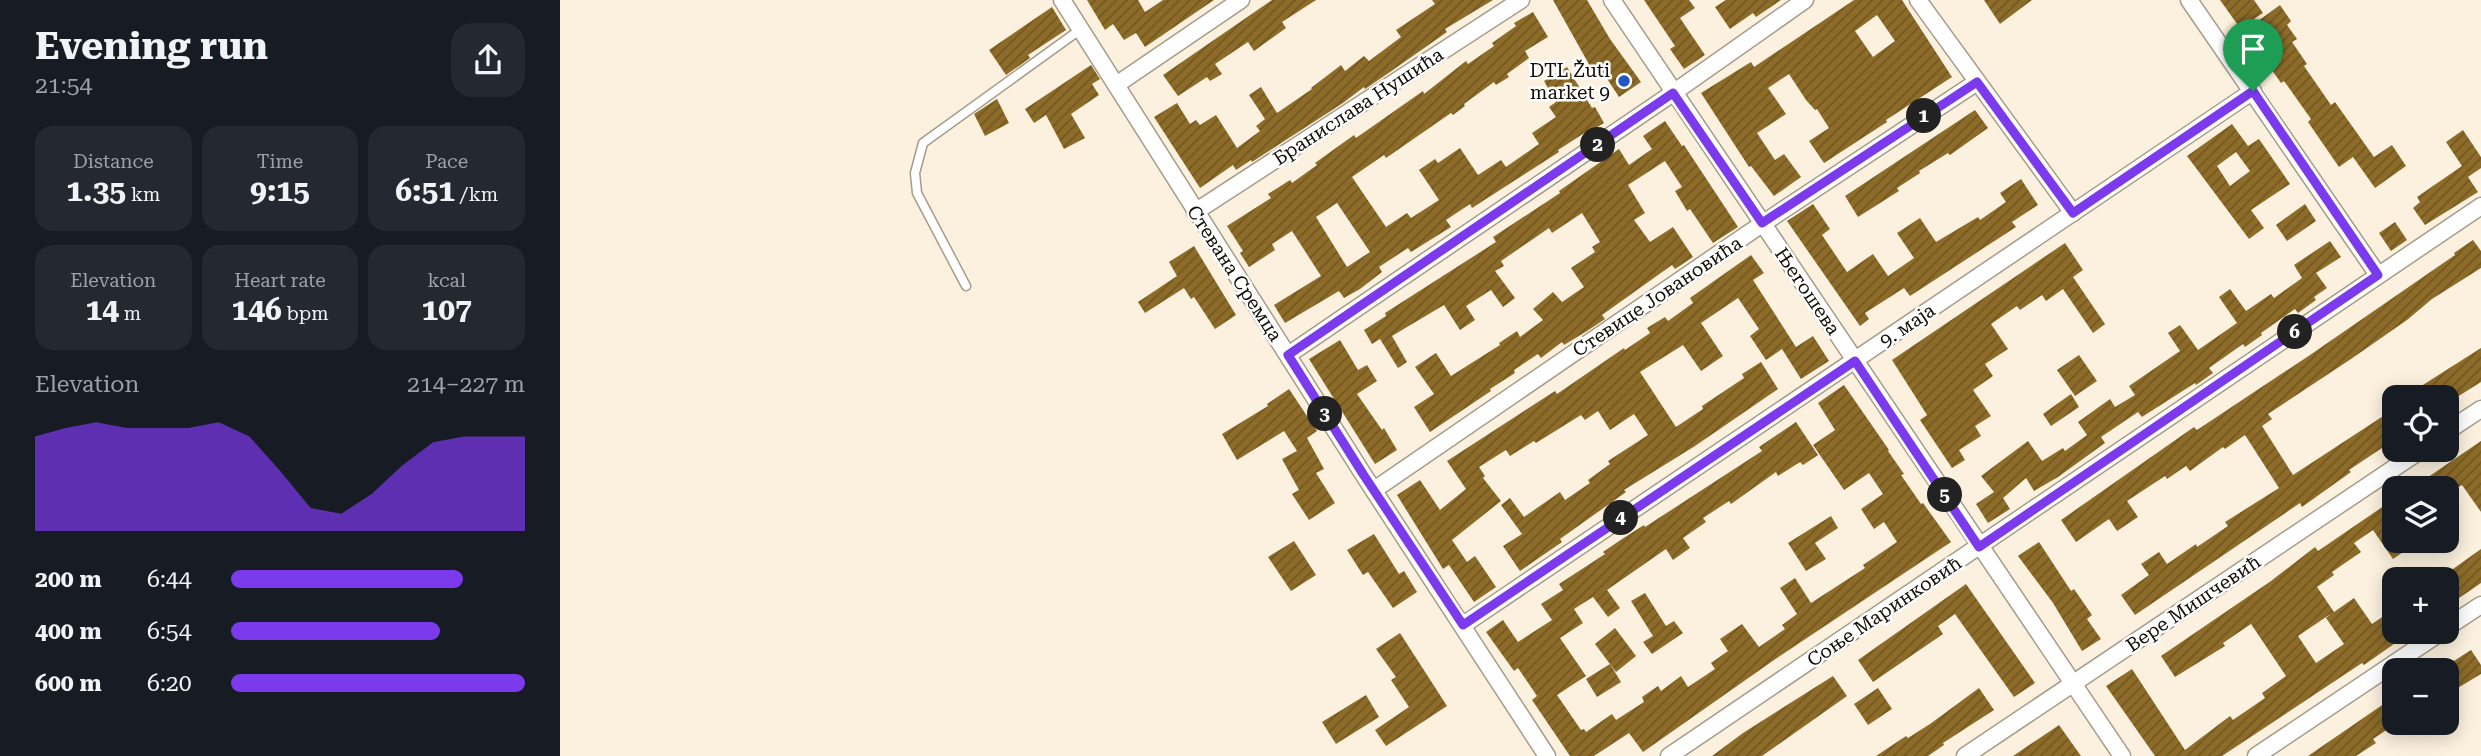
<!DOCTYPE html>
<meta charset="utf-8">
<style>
body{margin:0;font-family:"Roboto Serif",serif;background:#242831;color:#f1f3f6;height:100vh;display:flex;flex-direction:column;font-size:26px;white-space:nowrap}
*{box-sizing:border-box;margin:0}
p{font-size:23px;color:#9ea1a6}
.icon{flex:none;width:38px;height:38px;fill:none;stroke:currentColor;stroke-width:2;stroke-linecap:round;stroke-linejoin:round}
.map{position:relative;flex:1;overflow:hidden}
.sheet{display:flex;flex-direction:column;background:#171b24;width:560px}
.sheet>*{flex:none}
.fabs{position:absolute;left:1822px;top:385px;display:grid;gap:14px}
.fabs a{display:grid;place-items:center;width:77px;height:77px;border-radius:14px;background:#171b24;box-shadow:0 4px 18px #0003;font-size:35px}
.pin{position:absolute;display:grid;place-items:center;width:60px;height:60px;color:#fff;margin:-72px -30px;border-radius:50% 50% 50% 0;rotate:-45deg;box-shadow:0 0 7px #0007}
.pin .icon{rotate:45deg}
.km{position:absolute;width:35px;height:35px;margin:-18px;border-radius:50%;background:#222;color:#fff;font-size:19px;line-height:35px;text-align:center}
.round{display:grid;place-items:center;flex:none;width:74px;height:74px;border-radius:21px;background:#242831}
.headline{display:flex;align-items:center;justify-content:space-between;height:119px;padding:0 35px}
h1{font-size:38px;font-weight:700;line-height:52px}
.metrics{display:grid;grid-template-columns:repeat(3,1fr);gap:10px;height:119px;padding:7px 35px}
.metrics div{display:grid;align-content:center;border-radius:18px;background:#242831;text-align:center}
.metrics b{font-size:30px;font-weight:700}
.metrics small{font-size:19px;font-weight:400}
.metrics p{font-size:19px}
.chart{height:196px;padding:14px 35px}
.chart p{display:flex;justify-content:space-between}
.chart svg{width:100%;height:126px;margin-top:7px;fill:#7c3aed;opacity:.7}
ul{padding:0 35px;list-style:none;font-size:23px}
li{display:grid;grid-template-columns:112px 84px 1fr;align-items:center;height:52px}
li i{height:18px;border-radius:9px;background:#7c3aed}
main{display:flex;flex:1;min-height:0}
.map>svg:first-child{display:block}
.building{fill:url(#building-hatch);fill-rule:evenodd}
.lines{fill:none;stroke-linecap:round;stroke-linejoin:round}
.lane-casing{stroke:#a59c8a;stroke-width:11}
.street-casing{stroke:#a59c8a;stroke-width:19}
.lane{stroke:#fff;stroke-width:8}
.street{stroke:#fff;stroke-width:16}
.route-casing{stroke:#fff;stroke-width:14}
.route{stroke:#7c3aed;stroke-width:9}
.poi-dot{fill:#2256c4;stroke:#fff;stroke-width:2.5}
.labels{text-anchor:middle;stroke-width:5;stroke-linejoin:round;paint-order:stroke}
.poi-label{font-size:19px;fill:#110d07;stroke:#fff;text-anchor:end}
.street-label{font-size:19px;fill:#110d07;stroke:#fff}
</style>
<main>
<section class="sheet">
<div class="headline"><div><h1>Evening run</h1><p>21:54</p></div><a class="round"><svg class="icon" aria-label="share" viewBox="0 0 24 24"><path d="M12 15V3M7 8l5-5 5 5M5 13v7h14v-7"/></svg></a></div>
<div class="metrics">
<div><p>Distance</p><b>1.35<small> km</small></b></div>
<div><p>Time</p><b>9:15</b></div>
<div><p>Pace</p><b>6:51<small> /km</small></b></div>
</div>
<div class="metrics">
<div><p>Elevation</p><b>14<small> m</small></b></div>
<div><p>Heart rate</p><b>146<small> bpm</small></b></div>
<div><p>kcal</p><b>107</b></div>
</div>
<div class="chart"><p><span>Elevation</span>214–227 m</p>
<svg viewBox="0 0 160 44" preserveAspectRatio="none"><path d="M0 44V11L10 8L20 6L30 8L40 8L50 8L60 6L70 11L80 23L90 36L100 38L110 31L120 21L130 13L140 11L150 11L160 11V44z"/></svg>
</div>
<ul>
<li><b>200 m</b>6:44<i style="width:79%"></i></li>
<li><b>400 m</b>6:54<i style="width:71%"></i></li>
<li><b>600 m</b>6:20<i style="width:100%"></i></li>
</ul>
</section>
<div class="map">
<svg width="1921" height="756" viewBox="0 0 1921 756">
<defs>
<pattern id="building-hatch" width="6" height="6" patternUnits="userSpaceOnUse" patternTransform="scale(1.75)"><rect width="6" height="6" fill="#8d6c29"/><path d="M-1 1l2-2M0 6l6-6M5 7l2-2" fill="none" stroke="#725721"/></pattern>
</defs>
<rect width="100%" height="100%" fill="#fcf1de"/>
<g class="building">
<path d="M527,0h51l7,12 18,-12h51l-69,47 -9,-14 -12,7 -11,-16 -8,6z"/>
<path d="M712,0h44l-34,22 4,6 -32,23 -6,-9 -33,22 7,10 -12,7 -3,-4 -29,19 -15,-21z"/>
<path d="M872,0h61l-48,29 2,3 -57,40 -25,17 -1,-2 -21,16 -91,59 -1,-2 -15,10 -3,-5 -33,23 -46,-71 23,-14 13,21 6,-4 4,5 16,-10 21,33 23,-17 -4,-5 9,-7 -16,-24 12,-8 16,26 35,-24 -1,-1 30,-23 4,6 19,-15 5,5 32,-24 -5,-7 39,-26z"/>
<path d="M993,0h34l23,39 31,43 -22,15 -17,-26 -7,4z"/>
<path d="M1084,0h45l6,8 -15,10 25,37 -21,14 -14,-20 5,-3z"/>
<path d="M1166,0h55l-25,17 -3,-4 -23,16 -15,-22z"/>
<path d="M1294,0h48l50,77 -66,43 1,2 -63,41 -15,-22 20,-13 -12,-19 -2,1 -9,-10 -17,-26 -21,14 18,26 -29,19 18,27 9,-6 17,23 -27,19 -23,-30 -2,1 -48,-74 50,-31 3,5zM1317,15l18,26 -22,16 -18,-26z"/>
<path d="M1424,0h48l-32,24z"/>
<path d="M1660,0h34l9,13 -23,15z"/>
<path d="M1720,5l11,16 -4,4 10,14 -5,3 15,22 -3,2 27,39 4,-3 39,55 18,-12 14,21 -31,22 -22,-31 -14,10 -31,-45 3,-3 -27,-38 -3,2 -24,-34 14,-10 -13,-18z"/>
<path d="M492,7l14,23 -38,25 2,3 -24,17 -17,-25z"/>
<path d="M973,12l15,25 -23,14 4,7 -22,16 2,3 -13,8 -2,-3 -30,22 1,2 -12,9 -2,-2 -65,45 -2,-3 -32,22 34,50 21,-14 4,5 28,-18 -20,-30 16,-11 3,4 22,-15 18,27 23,-15 5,7 33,-23 -7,-11 24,-16 -7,-10 7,-5 -12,-21 23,-14 25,41 3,-1 9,16 -17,10 -1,-1 -28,18 1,2 -87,56 -2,-4 -24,16 5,7 -40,25 -3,-4 -29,19 3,5 -22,17 -16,9 -5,-7 -54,32 -11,-18 47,-29 -29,-45 -20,13 3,6 -26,17 -9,-14 3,-2 -16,-25 44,-28 -3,-4 22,-14 2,3 25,-18 -2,-2 39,-28 2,3 67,-47 1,3 42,-33 2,3 26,-18 -2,-3 24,-17 -2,-3zM777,203l33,49 -23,15 -31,-50z"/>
<path d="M531,65l9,14 -8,5 7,11 -28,19 14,24 -21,11 -18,-34 -12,8 -9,-14z"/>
<path d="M437,99l12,24 -24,13 -11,-22z"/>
<path d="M1415,110l13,18 -38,27 -2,-2 -29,18 1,2 -23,15 2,3 -41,26 -13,-21z"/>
<path d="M1105,121l17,25 2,-1 54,82 -25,16 -23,-34 -3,2 -12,-20 7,-4 -17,-26 -37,24 17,28 -11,7 16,22 23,-15 20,30 -18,12 -3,-4 -70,50 3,4 -18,12 -23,14 -2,-3 -21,16 -3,-4 -24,16 1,3 -25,16 1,2 -61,41 -16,-25 20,-13 -19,-27 21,-14 15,23 49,-31 -1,-2 18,-12 3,6 23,-17 -10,-11 20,-17 9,10 22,-15 -13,-19 24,-16 -3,-5 8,-5 -18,-29 -30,20 -3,-5 -48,33 3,5 -9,5 20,27 -12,9 -12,-17 -25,16 9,14 -15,10 -16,-25 -52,31 15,26 -9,6 -18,-29 -8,5 -8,-14 22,-14 -1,-3 111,-71 -3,-5 67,-44 -1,-2 60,-42 10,16 23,-16 -9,-13z"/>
<path d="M1672,124l16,22 11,-7 31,45 -39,26 13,18 -15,11 -62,-83zM1676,152l14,19 -20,15 -13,-20z"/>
<path d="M1903,130l18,27v11l-13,9 10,15 -53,33 -12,-17 7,-6 -3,-5 45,-31 -16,-24z"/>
<path d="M1461,179l17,26 -26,17 4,5 -106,69 -6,-8 -39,25 4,6 -9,7 -73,-105 26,-17 17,25 -8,6 25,37 26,-18 15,22 26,-18 -17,-25 23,-15 16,24 42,-25 2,3 26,-18 -6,-9z"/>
<path d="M1745,204l11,17 -29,20 -11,-16z"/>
<path d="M1835,222l12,18 -16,11 -12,-18z"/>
<path d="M1913,240l8,11v17l-49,31 -25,21 -56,39 -83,55 4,5 -10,7 31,49 101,-66v31l-45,30 2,2 -49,35 -2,-4 -165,112 -14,-20 28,-20 -8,-11 18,-12 8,12 29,-20 1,3 31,-21 -3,-4 54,-34 -34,-53 -20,14 -2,-2 -33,24 -4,-5 -19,13 -2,-3 -38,25 11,16 -21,14 -8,-12 -33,23 -15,-22 133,-93 3,3 113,-75 145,-100 -1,-2z"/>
<path d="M1770,241l11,16 -25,16 11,15 -13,9 2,3 -18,13 -3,-4 -34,24 1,2 -17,12 -2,-3 -34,24 4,5 -17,12 -1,-2 -53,34 -4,-5 -37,25 4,6 -47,34 -24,14 -8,-13 -23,20 7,11 -22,14 -12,-19 18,-12 -13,-16 47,-35 14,20 21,-13 2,3 22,-16 -9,-13 32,-23 5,8 20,-12 -6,-9 51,-35 -12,-18 12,-8 18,25 39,-27 -18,-26 11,-8 16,22 25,-17 3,4 28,-20 -8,-13z"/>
<path d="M1505,243l18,27 -10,7 32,47 -12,9 -30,-44 -17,12 -4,-6 -22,15 -3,-4 -26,18 17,25 -23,15 8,12 -20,14 18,26 -16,10 6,10 -22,14 6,10 -13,8 -32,-48 7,-5 -35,-55z"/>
<path d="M634,246l42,69 -21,14 -21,-32 -3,2 -7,-11 -39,25 -7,-11 39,-26 -8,-14z"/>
<path d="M1191,255l13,18 -11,7 43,67 17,-11 16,25 -28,18 -19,-30 -16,11 -16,-24 9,-7 -21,-31 -37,25 22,33 -22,15 -18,-26 -43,27 36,55 27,-18 -1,-3 42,-28 -2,-4 19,-12 17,27 -83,57 -71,44 2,2 -66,47 2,3 -42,29 -17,-25 19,-12 -21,-29 9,-7 14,19 36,-25 5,8 25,-17 -2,-3 22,-16 -2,-3 40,-26 -14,-21 -24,16 -12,-19 -13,9 -4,-5 -45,28 -2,-2 -24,15 -4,-6 -27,17 6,9 -2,2 18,23 -49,39 15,22 8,-6 21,31 -22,15 -25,-37 -6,4 -46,-74 23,-15 20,30 26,-21 -19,-28 108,-70 2,3 67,-46 1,2 25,-17 -3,-5 18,-11 3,4 25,-18 -3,-5z"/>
<path d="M780,340l18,30 9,-5 10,16 -20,13 25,36 2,-2 13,22 -22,14 -66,-105z"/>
<path d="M1921,348v34l-35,22v-7h-42z"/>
<path d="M1519,355l18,26 -22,15 -18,-26z"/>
<path d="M1284,385l45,65 -1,1 16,23 -3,1 20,29 2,-1 28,39 -177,118 -131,92 -14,-19 -35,23h-24l-38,-56 5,-4 -19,-28 -4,3 -28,-39 17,-12 15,22 34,-22 -11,-16 22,-14 -4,-6 46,-30 -2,-2 19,-13 22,-14 1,2 117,-76 -3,-4 37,-25 22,33 -15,10 -3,-3 -22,14 -2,-4 -45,32 -2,-3 -26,17 3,4 -23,16 7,10 -17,12 -7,-11 -59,41 13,18 -12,9 -15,-20 -19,12 9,14 -23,15 26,38 -29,19 24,35 3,-1 2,3 26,-18 4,6 28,-18 -2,-5 16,-11 3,5 20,-15 7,11 27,-18 -4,-6 17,-12 -8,-12 22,-15 17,23 26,-18 -3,-4 15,-11 -17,-26 15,-10 16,25 54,-35 -2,-3 34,-23 -13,-20 -10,7 -13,-20 22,-15 -14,-21 -25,17 -31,-45 22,-15 -17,-27z"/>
<path d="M729,389l28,42 -10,7 17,31 -8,4 19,30 -26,17 -17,-26 7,-4 -17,-31 15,-8 -13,-20 -47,29 -15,-26 46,-28 -1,-2z"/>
<path d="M1511,394l8,13 -28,19 -8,-12z"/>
<path d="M1921,441v71l-19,-27 -5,3h-45z"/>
<path d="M1834,499v42l9,11 -10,7 -20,-29 -19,13 7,9 -29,20 2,3 -17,12 17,25 20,-14 18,26 22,-15v23h17l-47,33 -2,-2 -140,93h-67l-49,-70 26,-17 53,81 45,-34 3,4 32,-22 -3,-5 24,-17 -35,-52 -28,19 2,3 -50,31 -14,-21 110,-75 44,-34 3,4zM1772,613l-6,5 18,26 -28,19 -18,-27z"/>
<path d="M1271,516l7,12 -23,15 11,16 -20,12 -18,-28z"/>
<path d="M814,534l25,40 5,-3 13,21 -24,16 -25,-36 -5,3 -16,-25z"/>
<path d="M734,541l22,34 -25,16 -23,-34z"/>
<path d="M1479,542l32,49 3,-2 18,26 -5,4 14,20 -19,12 -29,-48 -35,-47z"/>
<path d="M1921,549v34l-35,24v-33z"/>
<path d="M1406,584l69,99 -21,14 -59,-83 -17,12 5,8 -70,48 -15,-22z"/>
<path d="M1085,593l21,33 8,-5 9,12 -31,21 -9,-12 10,-6 -22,-35z"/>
<path d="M1055,628l21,28 -20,16 -21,-28z"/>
<path d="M840,633l47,73 -61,40 -11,-16 34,-23 -18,-27 5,-3 -20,-28z"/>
<path d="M1911,650l10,15v9l-35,21v-29z"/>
<path d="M1050,664l11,18 -24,15 -11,-18z"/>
<path d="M1273,676l14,20 -85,60h-50l31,-23z"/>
<path d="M1318,688l14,21 -24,16 -14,-21z"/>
<path d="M1419,688l15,22 -51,33 1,2 -16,11h-52l30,-20 2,2 22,-14z"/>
<path d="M806,695l13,22 -43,27 -14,-22z"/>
<path d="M1828,701l6,9v15l-21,14 3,4 -20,13h-48z"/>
<path d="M1499,725l22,31h-68z"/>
</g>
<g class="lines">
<defs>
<path id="lane" d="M406,286l-49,-93 -2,-20 8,-30 158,-114"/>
<g id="street">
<path d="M502,0l301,474 184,282"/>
<path d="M1052,0l510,756"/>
<path d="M1358,0l155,213"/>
<path d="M1629,0l189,275"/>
<path d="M556,85l125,-85"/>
<path d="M635,212l326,-212"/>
<path d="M728,355l385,-262 132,-93"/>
<path d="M1886,432l35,-23"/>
<path d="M814,490l388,-266 215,-142"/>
<path d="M903,625l790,-534"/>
<path d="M1886,628l35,-23"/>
<path d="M1109,756l812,-550"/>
<path d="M1405,756l456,-306"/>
<path d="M1696,756l185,-124"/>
</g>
</defs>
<use href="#lane" class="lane-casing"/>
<use href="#street" class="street-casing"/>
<use href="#lane" class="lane"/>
<use href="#street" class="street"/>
</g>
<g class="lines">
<defs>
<path id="route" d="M1417,82l96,131 180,-122 125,184 -399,272 -124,-186 -392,264 -100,-151 -75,-119 385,-262 89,130z"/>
</defs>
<use href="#route" class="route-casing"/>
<use href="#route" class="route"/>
</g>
<circle class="poi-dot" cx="1064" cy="81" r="7"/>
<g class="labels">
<g class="poi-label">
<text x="1050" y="77">DTL Žuti<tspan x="1050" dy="22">market 9</tspan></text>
</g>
<g class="street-label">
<text transform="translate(798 106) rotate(-33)" y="7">Бранислава Нушића</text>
<text transform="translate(675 273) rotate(57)" y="7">Стевана Сремца</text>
<text transform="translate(1248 291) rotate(56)" y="7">Његошева</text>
<text transform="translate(1097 296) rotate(-34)" y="7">Стевице Јовановића</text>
<text transform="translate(1347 325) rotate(-34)" y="7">9. маја</text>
<text transform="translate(1633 603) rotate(-34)" y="7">Вере Мишчевић</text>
<text transform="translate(1324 611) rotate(-34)" y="7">Соње Маринковић</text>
</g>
</g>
</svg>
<div class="fabs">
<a><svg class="icon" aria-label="locate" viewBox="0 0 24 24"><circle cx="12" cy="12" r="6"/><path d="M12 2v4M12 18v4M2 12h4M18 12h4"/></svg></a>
<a><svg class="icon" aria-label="layers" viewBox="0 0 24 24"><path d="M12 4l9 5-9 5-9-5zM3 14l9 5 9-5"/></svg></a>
<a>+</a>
<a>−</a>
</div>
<div class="pin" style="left:1693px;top:91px;background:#1e9e55"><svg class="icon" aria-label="arrive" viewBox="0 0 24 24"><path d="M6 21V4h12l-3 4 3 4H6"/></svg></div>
<b class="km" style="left:1364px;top:116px">1</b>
<b class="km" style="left:1038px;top:145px">2</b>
<b class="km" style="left:765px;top:414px">3</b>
<b class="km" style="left:1061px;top:518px">4</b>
<b class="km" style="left:1385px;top:495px">5</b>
<b class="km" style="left:1735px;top:332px">6</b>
</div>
</main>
